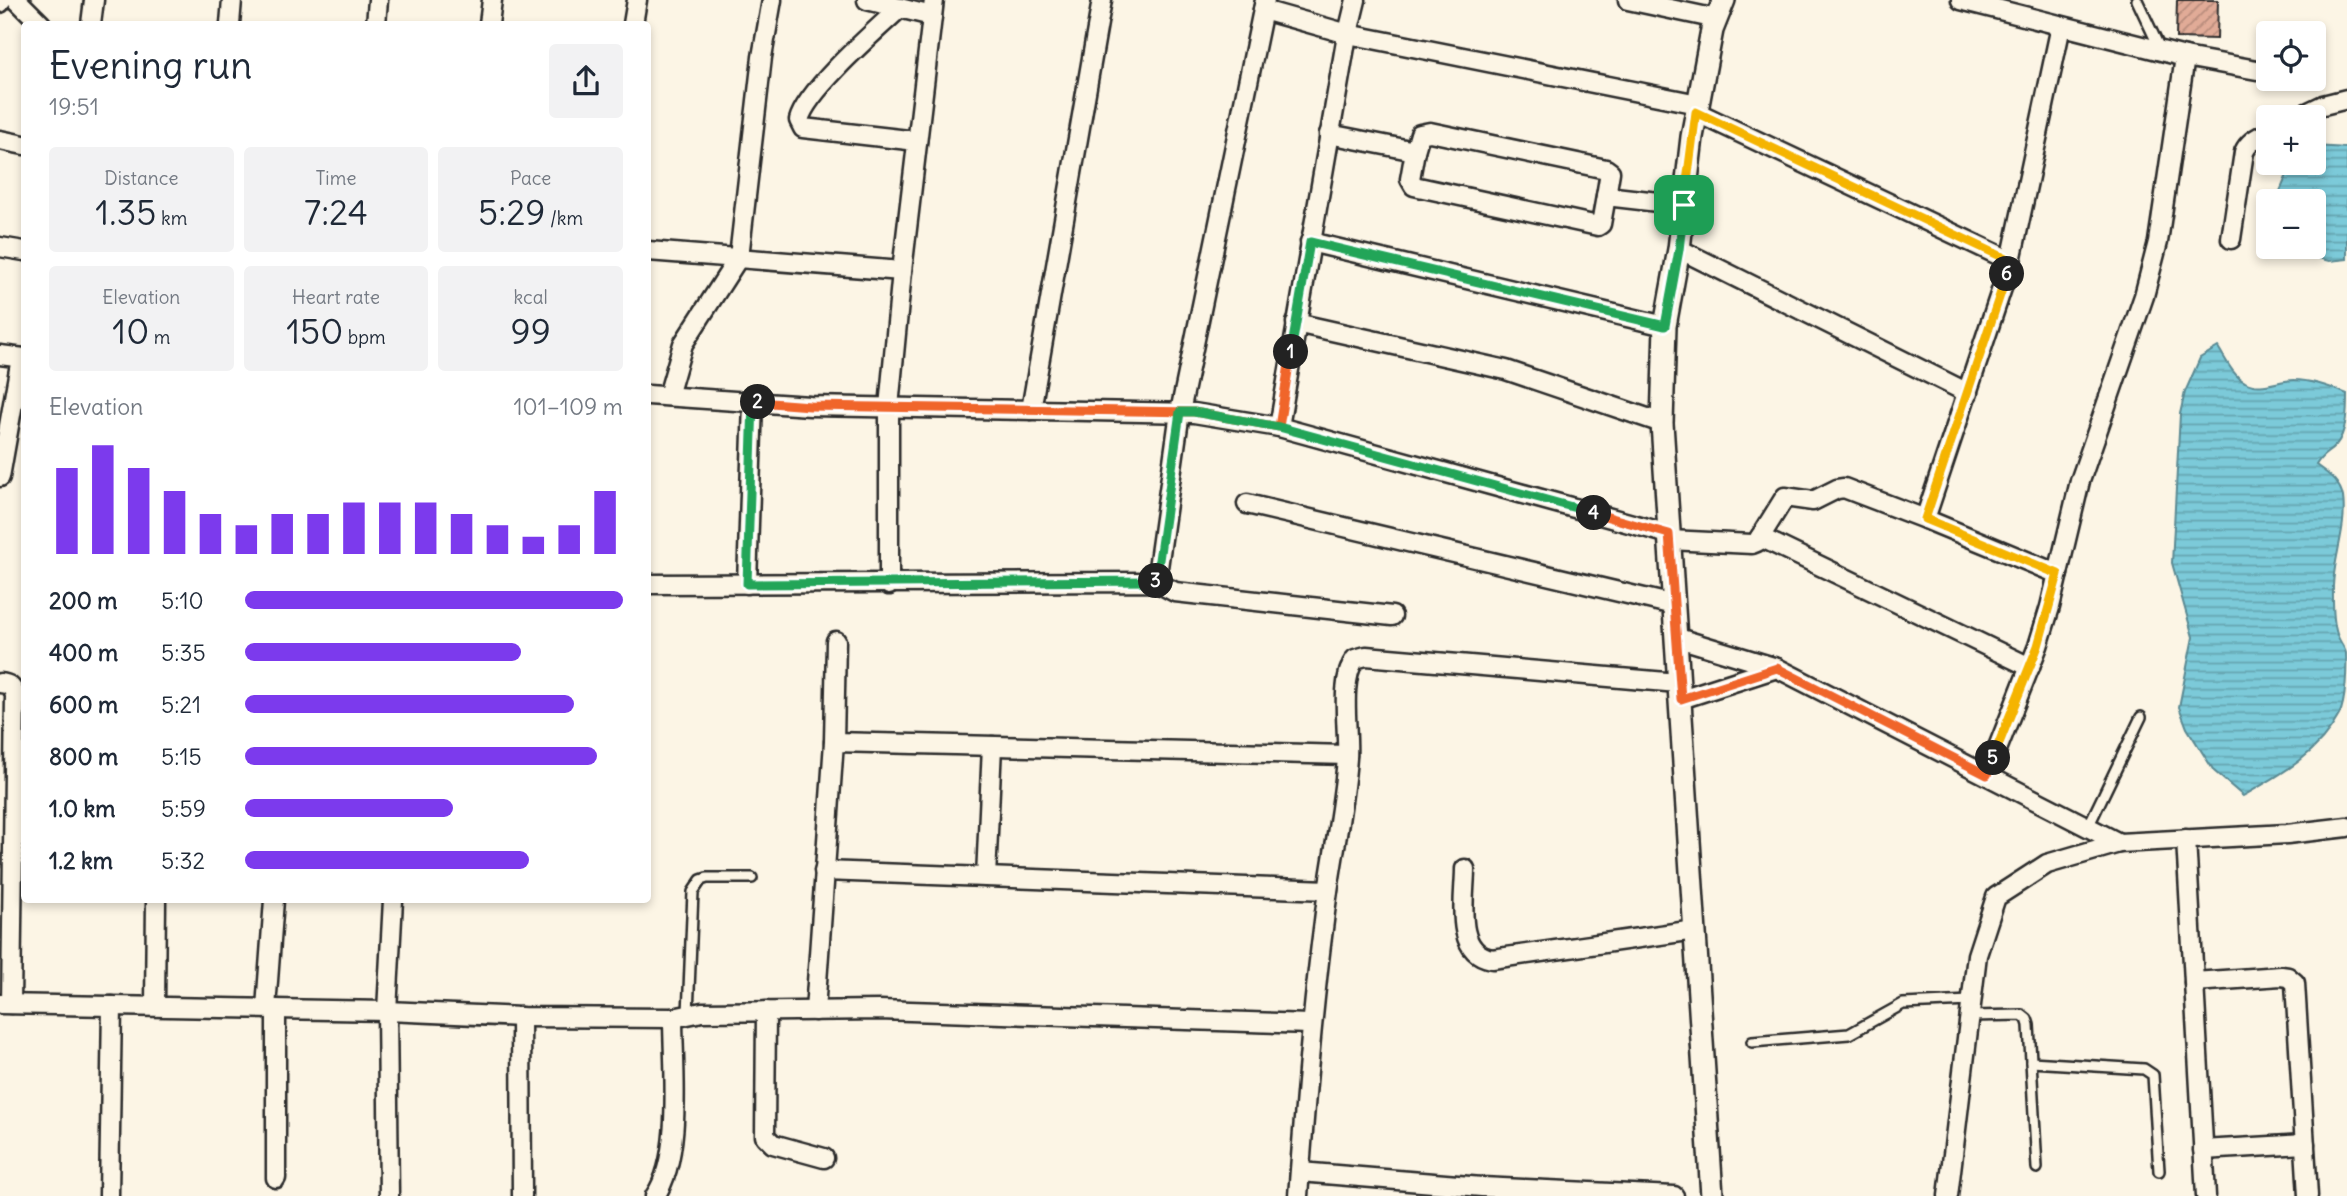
<!DOCTYPE html>
<meta charset="utf-8">
<style>
body{margin:0;font-family:Delius,sans-serif;background:#f2f2f3;color:#1f2937;height:100vh;display:flex;flex-direction:column;font-size:26px;white-space:nowrap}
*{box-sizing:border-box;margin:0}
p{font-size:23px;color:#747a83}
.icon{flex:none;width:38px;height:38px;fill:none;stroke:currentColor;stroke-width:2;stroke-linecap:round;stroke-linejoin:round}
.map{position:relative;flex:1;overflow:hidden}
.drawer{position:absolute;left:21px;top:21px;width:630px;height:882px;display:flex;flex-direction:column;background:#fff;border-radius:7px;box-shadow:0 4px 10px #0003}
.drawer>*{flex:none}
.tools{position:absolute;left:2256px;top:21px;display:grid;gap:14px}
.tools a{display:grid;place-items:center;width:70px;height:70px;border-radius:7px;background:#fff;box-shadow:0 4px 10px #0003;font-size:35px}
.pin{position:absolute;display:grid;place-items:center;width:60px;height:60px;color:#fff;margin:-30px;border-radius:14px;box-shadow:0 4px 10px #0006}
.km{position:absolute;width:35px;height:35px;margin:-18px;border-radius:50%;background:#222;color:#fff;font-size:19px;line-height:35px;text-align:center}
.round{display:grid;place-items:center;flex:none;width:74px;height:74px;border-radius:7px;background:#f2f2f3}
.head{display:flex;align-items:center;justify-content:space-between;height:119px;padding:0 28px}
h1{font-size:38px;font-weight:600;line-height:52px}
.figures{display:grid;grid-template-columns:repeat(3,1fr);gap:10px;height:119px;padding:7px 28px}
.figures div{display:grid;align-content:center;border-radius:7px;background:#f2f2f3;text-align:center}
.figures b{font-size:35px;font-weight:600}
.figures small{font-size:19px;font-weight:400}
.figures p{font-size:19px}
.chart{height:196px;padding:14px 28px}
.chart p{display:flex;justify-content:space-between}
.chart svg{width:100%;height:126px;margin-top:7px;stroke:#7c3aed;stroke-width:6}
ul{padding:0 28px;list-style:none;font-size:23px}
li{display:grid;grid-template-columns:112px 84px 1fr;align-items:center;height:52px}
li i{height:18px;border-radius:9px;background:#7c3aed}
.map>svg:first-child{display:block}
.water{fill:url(#water-rules);stroke:#5b8a93;stroke-width:2}
.building{fill:url(#building-hatch);stroke:#2b2b2b;stroke-width:2}
.lines{fill:none;stroke-linecap:round;stroke-linejoin:round}
.service-casing{stroke:#2b2b2b;stroke-width:14}
.minor-casing{stroke:#2b2b2b;stroke-width:23}
.tertiary-casing{stroke:#2b2b2b;stroke-width:26}
.service{stroke:#fcf5e5;stroke-width:9}
.minor{stroke:#fcf5e5;stroke-width:18}
.tertiary{stroke:#fcf5e5;stroke-width:21}
.split-1-casing{stroke:#fff;stroke-width:14}
.split-2-casing{stroke:#fff;stroke-width:14}
.split-3-casing{stroke:#fff;stroke-width:14}
.split-4-casing{stroke:#fff;stroke-width:14}
.split-5-casing{stroke:#fff;stroke-width:14}
.split-6-casing{stroke:#fff;stroke-width:14}
.split-7-casing{stroke:#fff;stroke-width:14}
.split-1{stroke:#22a559;stroke-width:9}
.split-2{stroke:#f0652b;stroke-width:9}
.split-3{stroke:#22a559;stroke-width:9}
.split-4{stroke:#22a559;stroke-width:9}
.split-5{stroke:#f0652b;stroke-width:9}
.split-6{stroke:#f5b400;stroke-width:9}
.split-7{stroke:#f5b400;stroke-width:9}
</style>
<div class="map">
<svg width="2347" height="1196" viewBox="0 0 2347 1196">
<defs>
<pattern id="water-rules" width="6" height="5" patternUnits="userSpaceOnUse" patternTransform="scale(1.75)"><rect width="6" height="5" fill="#7bcad9"/><path d="M0 2.5h6" fill="none" stroke="#65a4b0"/></pattern>
<pattern id="building-hatch" width="6" height="6" patternUnits="userSpaceOnUse" patternTransform="scale(1.75)"><rect width="6" height="6" fill="#e1ab97"/><path d="M-1 1l2-2M0 6l6-6M5 7l2-2" fill="none" stroke="#b78b7b"/></pattern>
</defs>
<rect width="100%" height="100%" fill="#fcf5e5"/>
<filter id="ink" filterUnits="userSpaceOnUse"><feTurbulence type="fractalNoise" baseFrequency=".0143" numOctaves="2"/><feDisplacementMap in="SourceGraphic" scale="14" xChannelSelector="R" yChannelSelector="G"/><feConvolveMatrix kernelMatrix="1 2 1 2 8 2 1 2 1" color-interpolation-filters="sRGB"/></filter>
<g filter="url(#ink)">
<g class="water">
<path d="M2314,146l33,2v111l-18,2 -42,-11 -1,-3h28v-46h-35l-1,-5 14,-33h22z"/>
<path d="M2218,347c7,11 15,29 27,35 16,9 33,-2 49,-2 17,0 37,7 53,14 0,18 0,37 -11,51 -8,9 -13,8 -20,20 12,9 24,16 27,32 4,30 -9,59 -10,89 0,15 -1,33 4,48 2,7 7,12 9,19 1,14 0,49 -7,62 -21,40 -59,60 -96,81l-29,-25 -27,-43 -8,-21 14,-70 -21,-74 8,-149 5,-22 15,-34z"/>
</g>
<path class="building" d="M2177,0h41l-1,39 -41,-1z"/>
<g class="lines">
<defs>
<g id="service">
<path d="M2137,0l23,49"/>
<path d="M2088,827l53,-110"/>
<path d="M688,1014l5,-122 8,-12 6,-2h45"/>
<path d="M1970,1016l52,-1 5,4 2,6 8,143"/>
<path d="M1752,1042l97,-8 54,-30 68,-3"/>
<path d="M2031,1062l113,7 9,6 6,96"/>
</g>
<g id="minor">
<path d="M17,0l24,24"/>
<path d="M867,0l65,16"/>
<path d="M1628,0l89,19"/>
<path d="M1961,0l224,57 83,15"/>
<path d="M0,3l1,-3"/>
<path d="M900,8c-25,23 -93,82 -101,112l4,8 114,13"/>
<path d="M1263,10l85,24 350,70"/>
<path d="M91,24l3,-24"/>
<path d="M230,24l2,-24"/>
<path d="M376,24l2,-24"/>
<path d="M489,24l3,-24"/>
<path d="M633,24l4,-24"/>
<path d="M1696,112l315,149"/>
<path d="M2298,117l25,-12 24,-6"/>
<path d="M1329,134l86,17 5,-17 10,-2 176,37 4,3 -4,24 78,9"/>
<path d="M0,140l24,5"/>
<path d="M1415,151l-5,28 4,7 184,40 3,-2 5,-28"/>
<path d="M2231,239l13,-87c5,-11 13,-14 24,-20"/>
<path d="M1310,242l355,84"/>
<path d="M0,247l24,4"/>
<path d="M1679,249l289,144"/>
<path d="M648,251l254,20"/>
<path d="M1296,323l210,47 156,53"/>
<path d="M0,355l24,3"/>
<path d="M648,395l162,11 384,7 85,14 390,107"/>
<path d="M668,396l15,-52 56,-87 23,-200 10,-57"/>
<path d="M1031,410l71,-410"/>
<path d="M1279,427l67,-386 10,-41"/>
<path d="M0,477l21,-119"/>
<path d="M1247,504l427,101"/>
<path d="M1925,519l86,-258 50,-235"/>
<path d="M1760,537l270,130"/>
<path d="M1669,540l83,4 5,-2 28,-45 28,4 24,-12 7,-1 81,31 133,55"/>
<path d="M1156,582l24,-170 85,-412"/>
<path d="M648,584l508,-2 19,10 217,24"/>
<path d="M747,584l6,-182"/>
<path d="M889,585v-178l13,-136 32,-271"/>
<path d="M1675,637l102,31 342,175"/>
<path d="M0,683c9,1 12,3 15,12l-4,309"/>
<path d="M1681,699l96,-31"/>
<path d="M834,742l513,13"/>
<path d="M1987,775l51,-129 12,-39 30,-126 64,-185 14,-54 27,-185"/>
<path d="M2186,839l20,357"/>
<path d="M1465,869c0,28 -12,84 27,90l203,-29"/>
<path d="M824,871l504,19"/>
<path d="M986,877l6,-131"/>
<path d="M2194,982l87,-6 7,1 7,6 13,213"/>
<path d="M0,1004l387,7 134,6 152,1 29,-6 177,-2 431,14"/>
<path d="M155,1006l1,-106"/>
<path d="M266,1008l8,-108"/>
<path d="M766,1011l-1,125 8,8 51,14"/>
<path d="M815,1011l19,-269 2,-101"/>
<path d="M521,1017l1,179"/>
<path d="M2203,1150l102,-6"/>
<path d="M1300,1172l182,15 192,9"/>
<path d="M276,1178v-169"/>
<path d="M109,1196l3,-190"/>
<path d="M389,1196l-2,-185 6,-111"/>
<path d="M655,1196c28,-40 18,-129 18,-178"/>
<path d="M1298,1196c7,-92 14,-184 26,-275 6,-54 19,-109 23,-163 2,-28 -8,-77 8,-99l11,-3 312,27"/>
<path d="M1948,1196l29,-241 19,-58 51,-33 72,-21 168,-9 60,-7"/>
</g>
<path id="tertiary" d="M1712,1196l-50,-773 3,-97 14,-77 13,-112 20,-107 12,-30"/>
</defs>
<use href="#service" class="service-casing"/>
<use href="#minor" class="minor-casing"/>
<use href="#tertiary" class="tertiary-casing"/>
<use href="#service" class="service"/>
<use href="#minor" class="minor"/>
<use href="#tertiary" class="tertiary"/>
</g>
</g>
<g class="lines" filter="url(#ink)">
<defs>
<path id="split-1" d="M1291,352l19,-110 355,84 14,-76 5,-45"/>
<path id="split-2" d="M758,402l52,4 384,6 85,15 12,-75"/>
<path id="split-3" d="M758,402h-5l-6,182 409,-3"/>
<path id="split-4" d="M1156,581l24,-169h14l85,15 315,86"/>
<path id="split-5" d="M1594,513l75,21 12,165 96,-31 210,107 6,-17"/>
<path id="split-6" d="M1993,758l45,-112 20,-72 -133,-55 82,-245"/>
<path id="split-7" d="M1684,205l12,-93 315,149 -4,13"/>
</defs>
<use href="#split-1" class="split-1-casing"/>
<use href="#split-2" class="split-2-casing"/>
<use href="#split-3" class="split-3-casing"/>
<use href="#split-4" class="split-4-casing"/>
<use href="#split-5" class="split-5-casing"/>
<use href="#split-6" class="split-6-casing"/>
<use href="#split-7" class="split-7-casing"/>
<use href="#split-1" class="split-1"/>
<use href="#split-2" class="split-2"/>
<use href="#split-3" class="split-3"/>
<use href="#split-4" class="split-4"/>
<use href="#split-5" class="split-5"/>
<use href="#split-6" class="split-6"/>
<use href="#split-7" class="split-7"/>
</g>
</svg>
<div class="tools">
<a><svg class="icon" aria-label="locate" viewBox="0 0 24 24"><circle cx="12" cy="12" r="6"/><path d="M12 2v4M12 18v4M2 12h4M18 12h4"/></svg></a>
<a>+</a>
<a>−</a>
</div>
<div class="pin" style="left:1684px;top:205px;background:#1e9e55"><svg class="icon" aria-label="arrive" viewBox="0 0 24 24"><path d="M6 21V4h12l-3 4 3 4H6"/></svg></div>
<b class="km" style="left:1291px;top:352px">1</b>
<b class="km" style="left:758px;top:402px">2</b>
<b class="km" style="left:1156px;top:581px">3</b>
<b class="km" style="left:1594px;top:513px">4</b>
<b class="km" style="left:1993px;top:758px">5</b>
<b class="km" style="left:2007px;top:274px">6</b>
<section class="drawer">
<div class="head"><div><h1>Evening run</h1><p>19:51</p></div><a class="round"><svg class="icon" aria-label="share" viewBox="0 0 24 24"><path d="M12 15V3M7 8l5-5 5 5M5 13v7h14v-7"/></svg></a></div>
<div class="figures">
<div><p>Distance</p><b>1.35<small> km</small></b></div>
<div><p>Time</p><b>7:24</b></div>
<div><p>Pace</p><b>5:29<small> /km</small></b></div>
</div>
<div class="figures">
<div><p>Elevation</p><b>10<small> m</small></b></div>
<div><p>Heart rate</p><b>150<small> bpm</small></b></div>
<div><p>kcal</p><b>99</b></div>
</div>
<div class="chart"><p><span>Elevation</span>101–109 m</p>
<svg viewBox="0 0 160 44" preserveAspectRatio="none"><path d="M5 44V14M15 44V6M25 44V14M35 44V22M45 44V30M55 44V34M65 44V30M75 44V30M85 44V26M95 44V26M105 44V26M115 44V30M125 44V34M135 44V38M145 44V34M155 44V22"/></svg>
</div>
<ul>
<li><b>200 m</b>5:10<i style="width:100%"></i></li>
<li><b>400 m</b>5:35<i style="width:73%"></i></li>
<li><b>600 m</b>5:21<i style="width:87%"></i></li>
<li><b>800 m</b>5:15<i style="width:93%"></i></li>
<li><b>1.0 km</b>5:59<i style="width:55%"></i></li>
<li><b>1.2 km</b>5:32<i style="width:75%"></i></li>
</ul>
</section>
</div>
